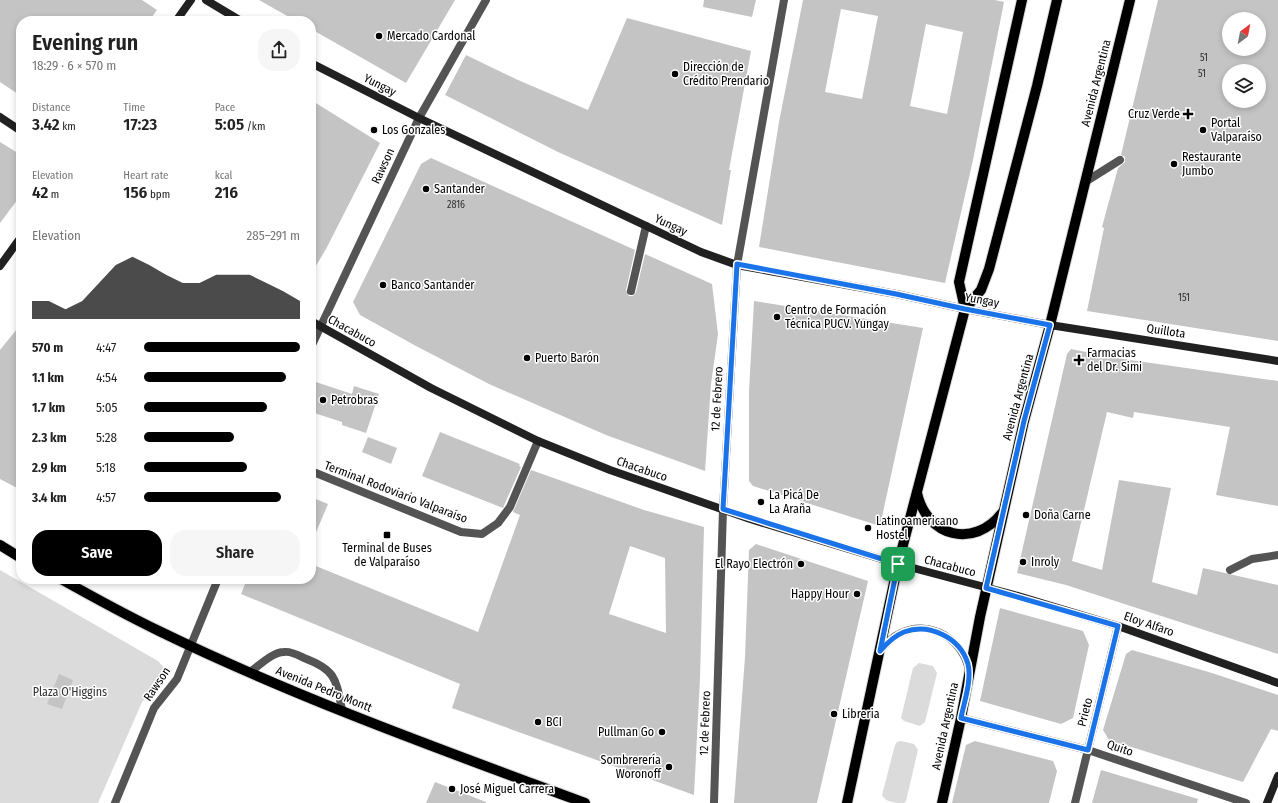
<!DOCTYPE html>
<meta charset="utf-8">
<style>
body{margin:0;font-family:"Fira Sans Condensed",sans-serif;background:#f6f6f6;color:#222;height:100vh;display:flex;flex-direction:column;font-size:15px;white-space:nowrap}
*{box-sizing:border-box;margin:0}
p{font-size:13px;color:#767676}
.icon{flex:none;width:22px;height:22px;fill:none;stroke:currentColor;stroke-width:2;stroke-linecap:round;stroke-linejoin:round}
.map{position:relative;flex:1;overflow:hidden}
.panel{position:absolute;left:16px;top:16px;width:300px;height:568px;display:flex;flex-direction:column;background:#fff;border-radius:16px;box-shadow:0 2px 6px #0003}
.panel>*{flex:none}
.needle{width:26px;rotate:32deg}
.controls{position:absolute;left:1222px;top:12px;display:grid;gap:8px}
.controls a{display:grid;place-items:center;width:44px;height:44px;border-radius:50%;background:#fff;box-shadow:0 2px 6px #0003;font-size:20px}
.pin{position:absolute;display:grid;place-items:center;width:34px;height:34px;color:#fff;margin:-17px;border-radius:8px;box-shadow:0 2px 6px #0006}
.round{display:grid;place-items:center;flex:none;width:42px;height:42px;border-radius:16px;background:#f6f6f6}
.summary{display:flex;align-items:center;justify-content:space-between;height:68px;padding:0 16px}
h1{font-size:22px;font-weight:600;line-height:30px}
.stats{display:grid;grid-template-columns:repeat(3,1fr);gap:6px;height:68px;padding:4px 16px}
.stats div{display:grid;align-content:center}
.stats b{font-size:17px;font-weight:600}
.stats small{font-size:11px;font-weight:400}
.stats p{font-size:11px}
.chart{height:112px;padding:8px 16px}
.chart p{display:flex;justify-content:space-between}
.chart svg{width:100%;height:72px;margin-top:4px;fill:#000;opacity:.7}
.cta{display:flex;gap:8px;margin-top:auto;padding:8px 16px}
.cta a{flex:1;height:46px;border-radius:16px;background:#000;color:#fff;font-size:16px;font-weight:600;line-height:46px;text-align:center}
.cta a+a{background:#f6f6f6;color:#222}
ul{padding:0 16px;list-style:none;font-size:13px}
li{display:grid;grid-template-columns:64px 48px 1fr;align-items:center;height:30px}
li i{height:10px;border-radius:5px;background:#000}
.map>svg:first-child{display:block}
.green{fill:#dbdbdb}
.building{fill:#c4c4c4;fill-rule:evenodd}
.lines{fill:none;stroke-linecap:round;stroke-linejoin:round}
.primary-casing{stroke:#dbdbdb;stroke-width:12}
.lane{stroke:#545454;stroke-width:8}
.street{stroke:#545454;stroke-width:8}
.secondary{stroke:#212121;stroke-width:8}
.primary{stroke:#000;stroke-width:10}
.route-casing{stroke:#fff;stroke-width:8}
.route{stroke:#1a73e8;stroke-width:5}
.poi-dot{fill:#000;stroke:#fff;stroke-width:1.5}
.labels{text-anchor:middle;stroke-width:3;stroke-linejoin:round;paint-order:stroke}
.number-label{font-size:10px;fill:#313131}
.poi-label{font-size:12px;fill:#000;stroke:#fff;text-anchor:start}
.street-label{font-size:12px;fill:#000;stroke:#fff}
.park-label{font-size:12px;fill:#323232;stroke:#fff}
</style>
<div class="map">
<svg width="1278" height="803" viewBox="0 0 1278 803">
<rect width="100%" height="100%" fill="#fff"/>
<g class="green">
<path d="M0,570l158,91 11,12 -27,29 -44,101h-98z"/>
<path d="M919,663l14,3 4,7 -12,49 -5,4 -16,-5 -3,-3 12,-50z"/>
<path d="M901,741l13,3 4,6 -12,51 -2,2c-8,0 -18,0 -22,-8l13,-50 2,-3z"/>
</g>
<g class="building">
<path d="M0,0h142l15,10 -8,11h-128v75l-21,-14z"/>
<path d="M259,0h196l-49,83 -95,-54v-8h-15z"/>
<path d="M704,0h52l-4,17 -49,-10z"/>
<path d="M803,0h192l9,2 -31,158 -28,123 -186,-36 20,-125zM841,9l37,7 -16,83 -37,-7zM926,24l37,8 -16,82 -37,-8z"/>
<path d="M1158,0h120v341l-191,-30 17,-83 -2,-1 16,-59 7,-6v-5l-4,-2zM1229,19h30v30h-30zM1229,71h30v30h-30z"/>
<path d="M627,18l124,33 -22,119h2l-9,55 -164,-73 -113,-57 21,-40 52,25 70,30z"/>
<path d="M311,100l69,43 -54,106 -15,25z"/>
<path d="M0,142l21,13v40l-21,28z"/>
<path d="M431,158l204,92 -9,40 3,6h4l3,-4 9,-38 67,30 6,50 -7,50 -6,87 -99,-36 -117,-51 -73,-38 -56,-31 -7,-13 68,-138z"/>
<path d="M754,301l169,27 -43,198 -127,-40 -4,-5v-90z"/>
<path d="M21,324v166l-21,-11v-129z"/>
<path d="M1071,349l45,9 162,23v125l-62,-11 14,-68 -96,-15 -1,6 -26,-6 -35,149 30,9 17,-90 52,8 -19,94 45,13 6,-27 75,17v69l-212,-69 -49,-12 50,-219z"/>
<path d="M316,382l36,12 2,-8 25,8 -13,39 -24,-8v-3l-31,-10v-16z"/>
<path d="M440,432l80,32 -1,2 2,1 -18,41 -81,-32z"/>
<path d="M368,437l29,11 -6,16 -29,-12z"/>
<path d="M531,470l113,40 60,17 -4,151 -6,117 -242,-87 8,-24 -219,-90 6,-15h64v-15l167,68 42,-117 -7,-3zM630,546l35,12 1,75 -57,-19z"/>
<path d="M311,497l17,7 -17,40z"/>
<path d="M756,544l112,37 -51,222h-83l11,-146 4,-107z"/>
<path d="M1000,608l83,23 6,14 -16,73 -12,6 -81,-23z"/>
<path d="M1132,650l80,23 66,22v36l-7,-2 -28,53 -134,-42 -6,-10 23,-76z"/>
<path d="M59,674l14,6 -11,29 -15,-5z"/>
<path d="M975,741l78,20 4,10 -8,32h-97l14,-58z"/>
<path d="M1101,770l97,29 -1,4h-105z"/>
<path d="M435,782l51,20v1h-60z"/>
</g>
<g class="lines">
<defs>
<g id="primary">
<path d="M965,309l16,-19 8,-21 48,-183 20,-86"/>
<path d="M917,493c10,44 57,56 85,20"/>
<path d="M0,545l21,13"/>
<path d="M61,579c32,18 65,36 98,52 138,67 283,119 426,172"/>
<path d="M847,803l51,-239 67,-255 -6,-27 63,-282"/>
<path d="M942,803l19,-85 19,-101 44,-196 26,-96 80,-325"/>
</g>
</defs>
<use href="#primary" class="primary-casing"/>
<g class="lane">
<path d="M1085,182l35,-22"/>
<path d="M311,471l150,61 21,2 16,-11 12,-16 28,-66"/>
<path d="M1230,570l22,-11 26,-4"/>
<path d="M880,651c6,-7 12,-14 21,-18 30,-14 63,7 68,38"/>
<path d="M250,672c9,-6 22,-20 34,-20 7,-1 14,3 20,6 32,12 32,21 38,52"/>
</g>
<g class="street">
<path d="M631,291l15,-65"/>
<path d="M311,347l108,-229 67,-118"/>
<path d="M961,718l127,32 158,53"/>
<path d="M115,803l39,-95 23,-29 41,-100"/>
<path d="M714,803l9,-294 14,-244 47,-265"/>
<path d="M1075,803l43,-177"/>
</g>
<g class="secondary">
<path d="M206,0l35,21"/>
<path d="M176,21l15,-21"/>
<path d="M311,63l108,55 282,134 36,13 159,29 69,15 85,16 228,36"/>
<path d="M0,117l21,14"/>
<path d="M0,266l21,-29"/>
<path d="M311,321l120,67 107,53 72,29 140,49 148,45 113,30 107,32 160,57"/>
<path d="M1267,803l11,-27"/>
</g>
<use href="#primary" class="primary"/>
</g>
<g class="lines">
<defs>
<path id="route" d="M737,264l159,30 69,15 85,16 -26,96 -38,167 132,38 -30,124 -127,-32c3,-16 11,-38 7,-54 -8,-27 -39,-41 -64,-32 -10,4 -17,11 -24,19l18,-87 -175,-55z"/>
</defs>
<use href="#route" class="route-casing"/>
<use href="#route" class="route"/>
</g>
<g class="poi-dot">
<circle cx="379" cy="36" r="4"/>
<circle cx="675" cy="74" r="4"/>
<path d="M1186 108h4v4h4v4h-4v4h-4v-4h-4v-4h4z"/>
<circle cx="374" cy="130" r="4"/>
<circle cx="1203" cy="130" r="4"/>
<circle cx="1174" cy="164" r="4"/>
<circle cx="426" cy="189" r="4"/>
<circle cx="383" cy="285" r="4"/>
<circle cx="777" cy="317" r="4"/>
<circle cx="527" cy="358" r="4"/>
<path d="M1077 354h4v4h4v4h-4v4h-4v-4h-4v-4h4z"/>
<circle cx="323" cy="400" r="4"/>
<circle cx="761" cy="502" r="4"/>
<circle cx="1026" cy="515" r="4"/>
<circle cx="868" cy="528" r="4"/>
<rect x="383" y="531" width="8" height="8" rx="2"/>
<circle cx="1023" cy="562" r="4"/>
<circle cx="801" cy="564" r="4"/>
<circle cx="857" cy="594" r="4"/>
<circle cx="834" cy="714" r="4"/>
<circle cx="538" cy="722" r="4"/>
<circle cx="662" cy="732" r="4"/>
<circle cx="669" cy="767" r="4"/>
<circle cx="452" cy="789" r="4"/>
</g>
<g class="labels">
<g class="number-label">
<text x="1204" y="61">51</text>
<text x="1202" y="77">51</text>
<text x="456" y="208">2816</text>
<text x="1184" y="301">151</text>
</g>
<g class="poi-label">
<text x="387" y="40">Mercado Cardonal</text>
<text x="683" y="71">Dirección de<tspan x="683" dy="14">Crédito Prendario</tspan></text>
<text x="1180" y="118" text-anchor="end">Cruz Verde</text>
<text x="1211" y="127">Portal<tspan x="1211" dy="14">Valparaíso</tspan></text>
<text x="382" y="134">Los Gonzales</text>
<text x="1182" y="161">Restaurante<tspan x="1182" dy="14">Jumbo</tspan></text>
<text x="434" y="193">Santander</text>
<text x="391" y="289">Banco Santander</text>
<text x="785" y="314">Centro de Formación<tspan x="785" dy="14">Técnica PUCV. Yungay</tspan></text>
<text x="1087" y="357">Farmacias<tspan x="1087" dy="14">del Dr. Simi</tspan></text>
<text x="535" y="362">Puerto Barón</text>
<text x="331" y="404">Petrobras</text>
<text x="769" y="499">La Picá De<tspan x="769" dy="14">La Araña</tspan></text>
<text x="1034" y="519">Doña Carne</text>
<text x="876" y="525">Latinoamericano<tspan x="876" dy="14">Hostel</tspan></text>
<text x="387" y="552" text-anchor="middle">Terminal de Buses<tspan x="387" dy="14">de Valparaíso</tspan></text>
<text x="1031" y="566">Inroly</text>
<text x="793" y="568" text-anchor="end">El Rayo Electrón</text>
<text x="849" y="598" text-anchor="end">Happy Hour</text>
<text x="842" y="718">Libreria</text>
<text x="546" y="726">BCI</text>
<text x="654" y="736" text-anchor="end">Pullman Go</text>
<text x="661" y="764" text-anchor="end">Sombrerería<tspan x="661" dy="14">Woronoff</tspan></text>
<text x="460" y="793">José Miguel Carrera</text>
</g>
<g class="street-label">
<text transform="translate(1096 83) rotate(-76)" y="4">Avenida Argentina</text>
<text transform="translate(380 85) rotate(27)" y="4">Yungay</text>
<text transform="translate(383 166) rotate(-65)" y="4">Rawson</text>
<text transform="translate(671 225) rotate(25)" y="4">Yungay</text>
<text transform="translate(982 300) rotate(11)" y="4">Yungay</text>
<text transform="translate(352 331) rotate(29)" y="4">Chacabuco</text>
<text transform="translate(1166 331) rotate(9)" y="4">Quillota</text>
<text transform="translate(1018 397) rotate(-75)" y="4">Avenida Argentina</text>
<text transform="translate(717 399) rotate(-87)" y="4">12 de Febrero</text>
<text transform="translate(642 469) rotate(19)" y="4">Chacabuco</text>
<text transform="translate(396 492) rotate(21)" y="4">Terminal Rodoviario Valparaíso</text>
<text transform="translate(950 566) rotate(15)" y="4">Chacabuco</text>
<text transform="translate(1149 624) rotate(19)" y="4">Eloy Alfaro</text>
<text transform="translate(157 684) rotate(-56)" y="4">Rawson</text>
<text transform="translate(324 689) rotate(22)" y="4">Avenida Pedro Montt</text>
<text transform="translate(1085 712) rotate(-76)" y="4">Prieto</text>
<text transform="translate(705 723) rotate(-88)" y="4">12 de Febrero</text>
<text transform="translate(945 726) rotate(-78)" y="4">Avenida Argentina</text>
<text transform="translate(1120 748) rotate(19)" y="4">Quito</text>
</g>
<g class="park-label">
<text x="70" y="696">Plaza O'Higgins</text>
</g>
</g>
</svg>
<div class="controls">
<a><svg class="needle" viewBox="-14 -14 28 28"><path d="M0-13l5 13h-10z" fill="#e53935"/><path d="M0 13l5-13h-10z" fill="#767676"/></svg></a>
<a><svg class="icon" aria-label="layers" viewBox="0 0 24 24"><path d="M12 4l9 5-9 5-9-5zM3 14l9 5 9-5"/></svg></a>
</div>
<div class="pin" style="left:898px;top:564px;background:#1e9e55"><svg class="icon" aria-label="arrive" viewBox="0 0 24 24"><path d="M6 21V4h12l-3 4 3 4H6"/></svg></div>
<section class="panel">
<div class="summary"><div><h1>Evening run</h1><p>18:29 · 6 × 570 m</p></div><a class="round"><svg class="icon" aria-label="share" viewBox="0 0 24 24"><path d="M12 15V3M7 8l5-5 5 5M5 13v7h14v-7"/></svg></a></div>
<div class="stats">
<div><p>Distance</p><b>3.42<small> km</small></b></div>
<div><p>Time</p><b>17:23</b></div>
<div><p>Pace</p><b>5:05<small> /km</small></b></div>
</div>
<div class="stats">
<div><p>Elevation</p><b>42<small> m</small></b></div>
<div><p>Heart rate</p><b>156<small> bpm</small></b></div>
<div><p>kcal</p><b>216</b></div>
</div>
<div class="chart"><p><span>Elevation</span>285–291 m</p>
<svg viewBox="0 0 160 44" preserveAspectRatio="none"><path d="M0 44V33L10 33L20 38L30 33L40 22L50 11L60 6L70 11L80 17L90 22L100 22L110 17L120 17L130 17L140 22L150 27L160 33V44z"/></svg>
</div>
<ul>
<li><b>570 m</b>4:47<i style="width:100%"></i></li>
<li><b>1.1 km</b>4:54<i style="width:91%"></i></li>
<li><b>1.7 km</b>5:05<i style="width:79%"></i></li>
<li><b>2.3 km</b>5:28<i style="width:58%"></i></li>
<li><b>2.9 km</b>5:18<i style="width:66%"></i></li>
<li><b>3.4 km</b>4:57<i style="width:88%"></i></li>
</ul>
<div class="cta"><a>Save</a><a>Share</a></div>
</section>
</div>
